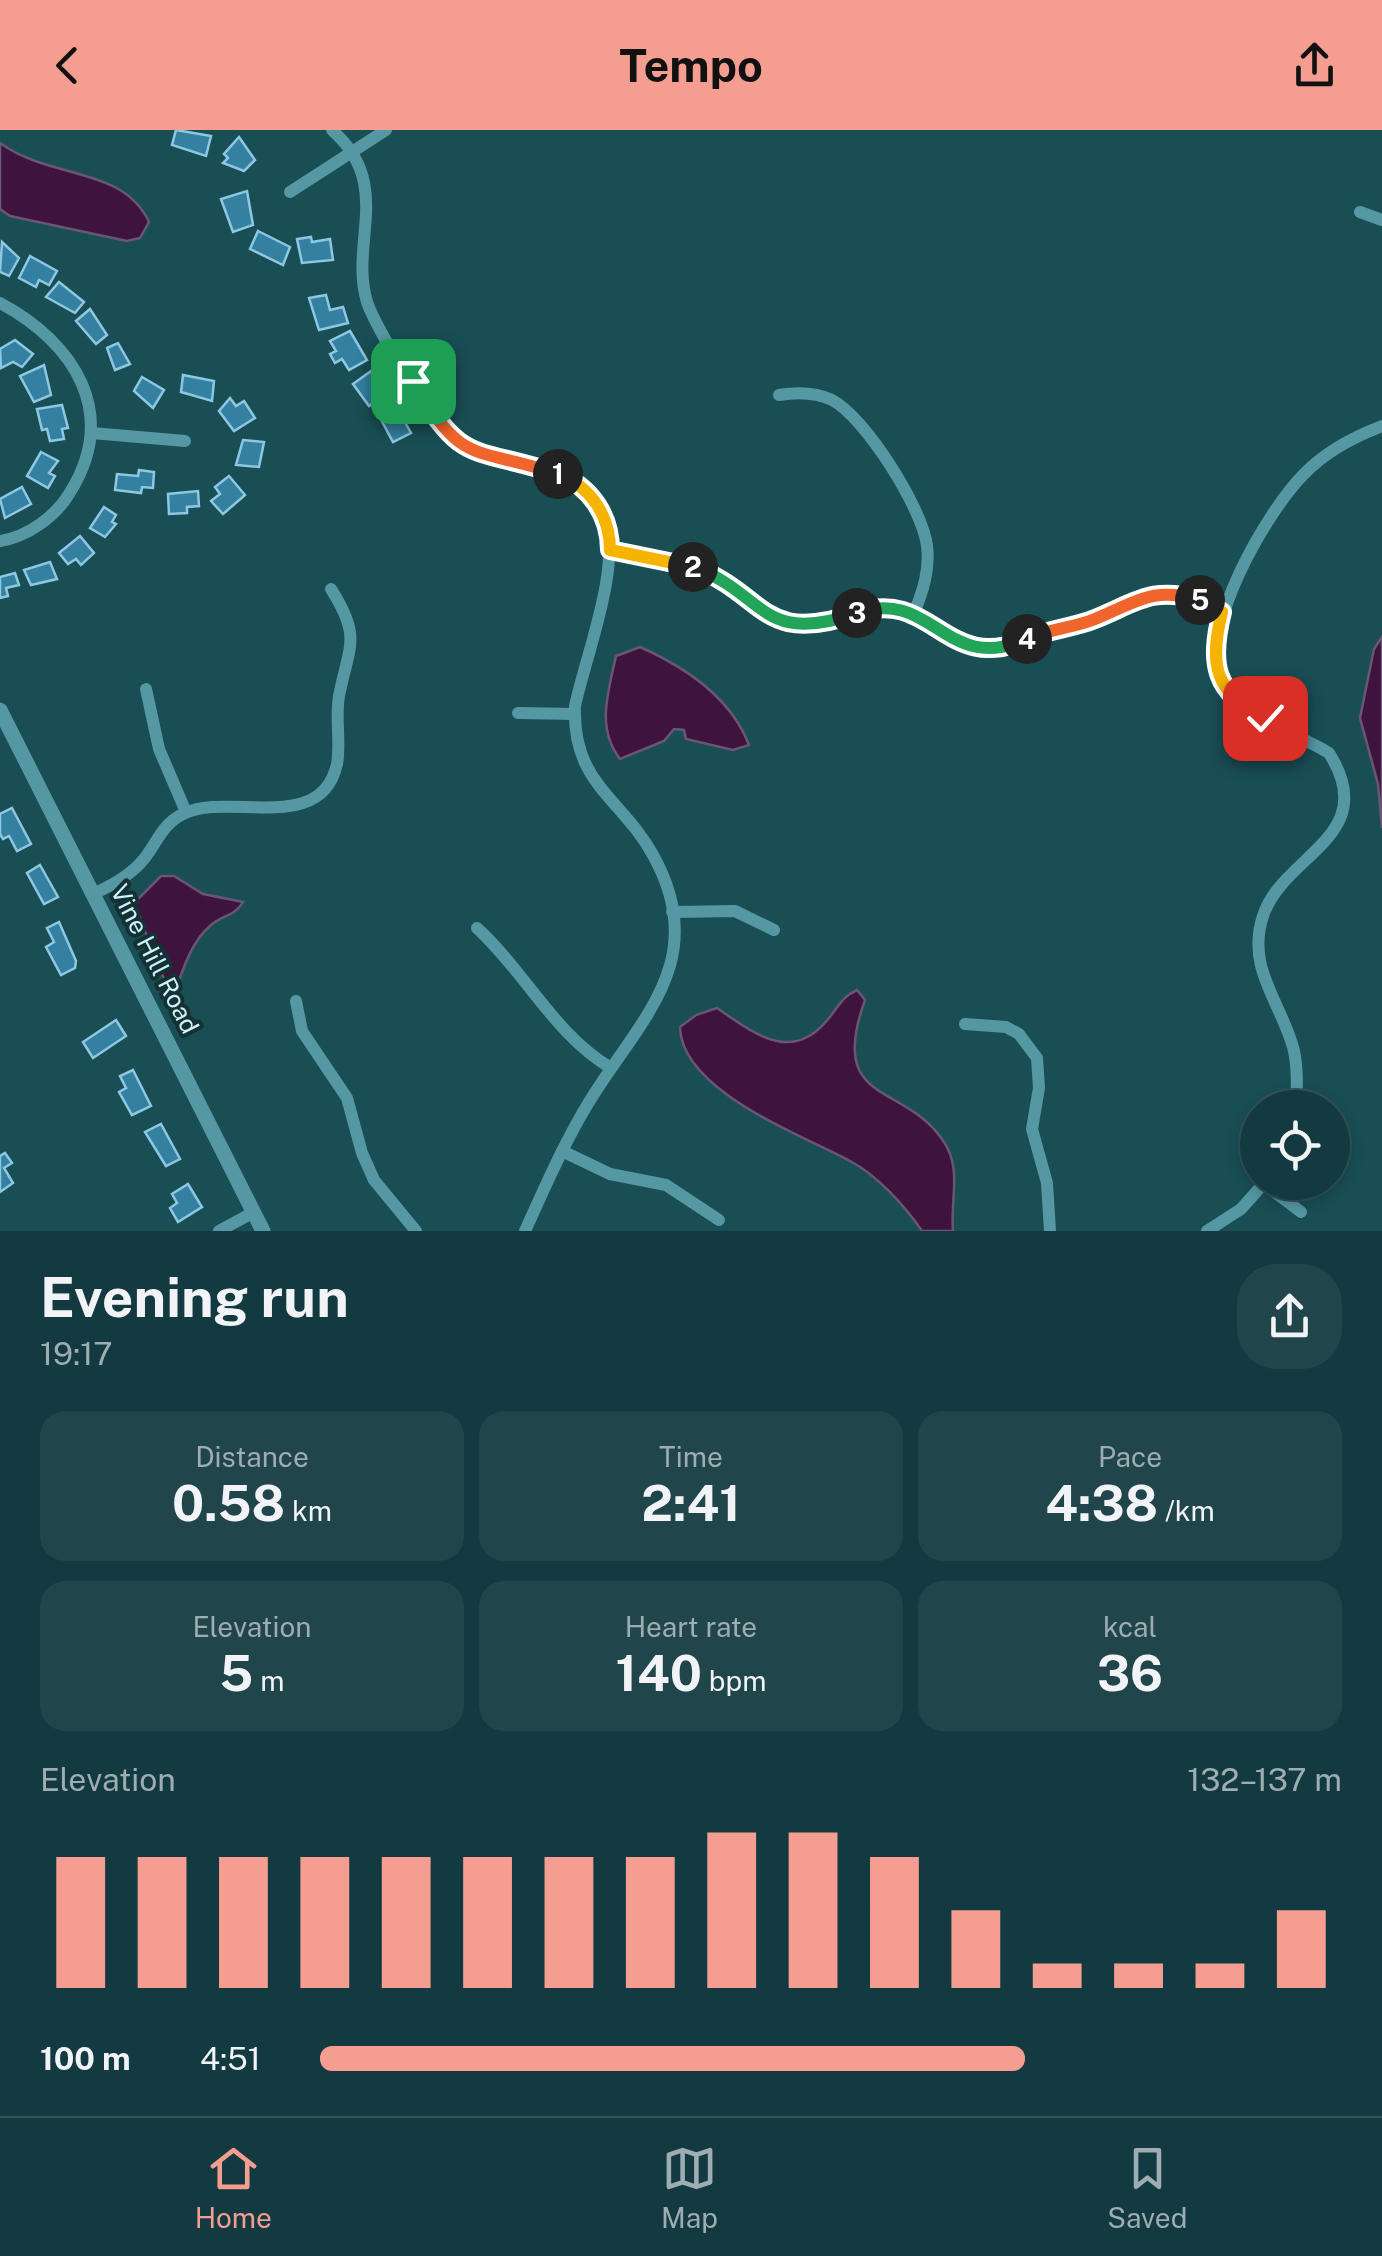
<!DOCTYPE html>
<meta charset="utf-8">
<style>
body{margin:0;font-family:"Public Sans",sans-serif;background:#20454b;color:#f1f3f6;height:100vh;display:flex;flex-direction:column;font-size:38px;white-space:nowrap}
*{box-sizing:border-box;margin:0}
p{font-size:32px;color:#9dadb1}
.icon{flex:none;width:55px;height:55px;fill:none;stroke:currentColor;stroke-width:2;stroke-linecap:round;stroke-linejoin:round}
.map{position:relative;height:1101px;overflow:hidden}
.panel{display:flex;flex-direction:column;background:#133a40;flex:1}
.panel>*{flex:none}
.buttons{position:absolute;left:1240px;top:960px;display:grid;gap:20px}
.buttons a{display:grid;place-items:center;width:110px;height:110px;border-radius:50%;background:#133a40;box-shadow:0 5px 15px #0003,0 0 0 2px #325459;font-size:50px}
.pin{position:absolute;display:grid;place-items:center;width:85px;height:85px;color:#fff;margin:-42px;border-radius:20px;box-shadow:0 5px 15px #0006}
.km{position:absolute;width:50px;height:50px;margin:-25px;border-radius:50%;background:#222;color:#fff;font-size:28px;line-height:50px;text-align:center}
.round{display:grid;place-items:center;flex:none;width:105px;height:105px;border-radius:40px;background:#20454b}
.head{display:flex;align-items:center;justify-content:space-between;height:170px;padding:0 40px}
h1{font-size:55px;font-weight:700;line-height:75px}
.stats{display:grid;grid-template-columns:repeat(3,1fr);gap:15px;height:170px;padding:10px 40px}
.stats div{display:grid;align-content:center;border-radius:25px;background:#20454b;text-align:center}
.stats b{font-size:50px;font-weight:700}
.stats small{font-size:28px;font-weight:400}
.stats p{font-size:28px}
.chart{height:280px;padding:20px 40px}
.chart p{display:flex;justify-content:space-between}
.chart svg{width:100%;height:180px;margin-top:10px;stroke:#f59d90;stroke-width:6}
ul{padding:0 40px;list-style:none;font-size:32px}
li{display:grid;grid-template-columns:160px 120px 1fr;align-items:center;height:75px}
li i{height:25px;border-radius:12px;background:#f59d90}
header{display:flex;justify-content:space-between;align-items:center;height:130px;padding:0 40px;background:#f59d90;color:#111;font-size:45px;font-weight:700}
.tab-bar{display:flex;justify-content:space-around;align-items:center;height:140px;border-top:2px solid #325459;background:#133a40;font-size:28px;color:#9dadb1}
.tab-bar a{display:grid;justify-items:center;gap:5px}
.tab-bar .current{color:#f59d90}
.map>svg:first-child{display:block}
.water{fill:#3e133d;stroke:#6a5674;stroke-width:2.5}
.building{fill:#3380a0;stroke:#8ec7e1;stroke-width:2.5}
.lines{fill:none;stroke-linecap:round;stroke-linejoin:round}
.minor{stroke:#5598a3;stroke-width:12}
.tertiary{stroke:#5598a3;stroke-width:15}
.split-1-casing{stroke:#fff;stroke-width:20}
.split-2-casing{stroke:#fff;stroke-width:20}
.split-3-casing{stroke:#fff;stroke-width:20}
.split-4-casing{stroke:#fff;stroke-width:20}
.split-5-casing{stroke:#fff;stroke-width:20}
.split-6-casing{stroke:#fff;stroke-width:20}
.split-1{stroke:#f0652b;stroke-width:12}
.split-2{stroke:#f5b400;stroke-width:12}
.split-3{stroke:#22a559;stroke-width:12}
.split-4{stroke:#22a559;stroke-width:12}
.split-5{stroke:#f0652b;stroke-width:12}
.split-6{stroke:#f5b400;stroke-width:12}
.labels{text-anchor:middle;stroke-width:8;stroke-linejoin:round;paint-order:stroke}
.street-label{font-size:25px;fill:#d0f1f6;stroke:#143135}
</style>
<header><svg class="icon" aria-label="back" viewBox="0 0 24 24"><path d="M15 5l-7 7 7 7"/></svg>Tempo<svg class="icon" aria-label="share" viewBox="0 0 24 24"><path d="M12 15V3M7 8l5-5 5 5M5 13v7h14v-7"/></svg></header>
<div class="map">
<svg width="1382" height="1101" viewBox="0 0 1382 1101">
<rect width="100%" height="100%" fill="#194e55"/>
<g class="water">
<path d="M0,13c51,37 123,23 149,79l-9,16 -13,3 -117,-25 -10,-7z"/>
<path d="M1382,507v191l-4,-44 -18,-66 14,-69z"/>
<path d="M640,517c45,20 91,51 109,98l-16,5 -47,-11 -2,-9 -10,-1 -10,12 -44,18c-24,-31 -12,-66 -4,-103z"/>
<path d="M161,746h13l29,18 40,8c-8,14 -20,13 -32,23 -19,16 -27,41 -35,64h-8l-34,-86z"/>
<path d="M857,860l8,10c-38,105 37,82 77,139 21,29 8,59 11,92h-31c-17,-25 -45,-56 -72,-70 -46,-25 -169,-70 -170,-134l16,-12 21,-7c39,27 76,56 112,10 10,-12 14,-22 28,-28z"/>
</g>
<g class="building">
<path d="M176,0l35,6 -5,20 -34,-11z"/>
<path d="M239,7l16,23 -11,11 -21,-8 5,-5 -4,-4z"/>
<path d="M247,61l6,34 -20,7 -12,-33z"/>
<path d="M258,101l32,16 -7,18 -33,-16z"/>
<path d="M311,107l1,5 18,-3 3,21 -31,3 -5,-24z"/>
<path d="M2,112l17,16 -10,18 -9,-4z"/>
<path d="M30,126l27,15 -8,14 -10,-5 -3,7 -17,-9z"/>
<path d="M59,152l25,20 -9,11 -29,-16z"/>
<path d="M326,165l4,15 13,-3 5,16 -29,7 -10,-32z"/>
<path d="M90,179l17,26 -11,9 -20,-23z"/>
<path d="M350,201l17,29 -18,10 -7,-11 -7,4 -5,-9 6,-3 -6,-10z"/>
<path d="M15,210l18,14 -11,13 -9,-5 -12,6 -1,-19z"/>
<path d="M118,213l12,21 -15,6 -8,-22z"/>
<path d="M44,235l7,30 -17,7 -14,-26z"/>
<path d="M371,241l16,24 -18,11 -16,-22z"/>
<path d="M183,245l31,6 -2,20 -31,-9z"/>
<path d="M142,247l22,13 -11,18 -19,-17z"/>
<path d="M230,268l6,8 8,-5 11,17 -21,13 -15,-20z"/>
<path d="M62,275l6,23 -6,1 2,10 -14,2 -3,-12 -5,1 -5,-21z"/>
<path d="M396,276l15,27 -18,9 -14,-26z"/>
<path d="M243,310l21,2 -5,25 -23,-2z"/>
<path d="M41,322l17,9 -9,12 6,3 -7,12 -21,-12z"/>
<path d="M139,340l15,2 -1,16 -11,-1 -1,6 -26,-3 2,-16 21,2z"/>
<path d="M229,346l16,19 -22,19 -12,-13 9,-7 -5,-7z"/>
<path d="M22,357l9,17 -26,14 -5,-19z"/>
<path d="M198,361l1,15 -12,1v6l-18,1 -1,-20z"/>
<path d="M104,377l12,8 -4,7 4,2 -11,13 -15,-9z"/>
<path d="M80,406l14,17 -13,12 -5,-6 -8,5 -9,-11z"/>
<path d="M50,432l7,17 -26,6 -7,-15z"/>
<path d="M15,443l4,12 -13,3 2,8 -8,2v-21z"/>
<path d="M12,678l19,36 -14,7 -8,-15 -6,3 -3,-5v-20z"/>
<path d="M40,735l18,32 -14,7 -17,-31z"/>
<path d="M59,792l17,39 -1,7 -14,7 -15,-28 8,-5 -7,-14z"/>
<path d="M116,890l10,16 -33,22 -10,-16z"/>
<path d="M133,940l18,36 -19,9 -13,-23 7,-4 -6,-12z"/>
<path d="M161,994l19,35 -14,7 -21,-34z"/>
<path d="M5,1023l7,10 -8,5 9,15 -13,9v-36z"/>
<path d="M188,1054l14,23 -24,15 -8,-14 7,-5 -5,-9z"/>
</g>
<g class="lines">
<g class="minor">
<path d="M332,0c62,55 17,112 35,172 7,22 62,114 78,131 44,47 134,16 160,87 17,45 -20,138 -30,186 -3,78 46,91 78,149 59,106 -14,165 -64,247 -25,41 -44,85 -64,129"/>
<path d="M290,62l96,-62"/>
<path d="M1360,82l22,8"/>
<path d="M0,173c75,40 120,111 69,191 -14,23 -42,43 -69,47"/>
<path d="M779,265c18,-3 36,-3 53,5 33,17 91,109 95,146 3,24 -4,45 -13,67"/>
<path d="M92,303l93,8"/>
<path d="M610,420c30,4 62,6 90,19 30,14 50,44 84,53 42,11 77,-21 119,-12 31,7 47,38 81,40 22,1 38,-11 58,-18 17,-6 35,-7 52,-13 56,-21 68,-40 129,-7"/>
<path d="M146,559l13,60 27,63"/>
<path d="M518,583l57,1"/>
<path d="M95,763c18,-8 36,-18 49,-34 13,-16 18,-35 39,-45 46,-23 138,22 154,-50 4,-22 -2,-45 2,-68 10,-51 23,-58 -8,-107"/>
<path d="M672,782l63,-1 39,19"/>
<path d="M477,798c49,45 77,106 134,140"/>
<path d="M296,871l6,30 45,67 15,55 12,27 42,51"/>
<path d="M965,894l41,3 13,7 18,24 2,30 -7,41 15,54 3,48"/>
<path d="M1296,978c1,-21 2,-42 -3,-61 -13,-46 -47,-80 -30,-131 20,-62 119,-79 66,-163 -33,-21 -89,-34 -108,-71 -24,-51 46,-171 83,-208 22,-23 49,-37 78,-48"/>
<path d="M562,1021l48,23 56,11 53,35"/>
<path d="M1264,1054l37,28"/>
<path d="M219,1101l35,-19"/>
<path d="M1207,1101l34,-22 24,-27"/>
</g>
<path class="tertiary" d="M0,580l263,521"/>
</g>
<g class="lines">
<defs>
<path id="split-1" d="M413,251c49,86 60,65 145,93"/>
<path id="split-2" d="M558,344c32,12 52,41 52,76l83,17"/>
<path id="split-3" d="M693,437c73,26 67,80 164,46"/>
<path id="split-4" d="M857,483c76,-26 88,63 170,26"/>
<path id="split-5" d="M1027,509c22,-10 46,-11 68,-20 42,-17 57,-33 105,-19"/>
<path id="split-6" d="M1200,470l22,12c-13,52 -8,81 43,106"/>
</defs>
<use href="#split-1" class="split-1-casing"/>
<use href="#split-2" class="split-2-casing"/>
<use href="#split-3" class="split-3-casing"/>
<use href="#split-4" class="split-4-casing"/>
<use href="#split-5" class="split-5-casing"/>
<use href="#split-6" class="split-6-casing"/>
<use href="#split-1" class="split-1"/>
<use href="#split-2" class="split-2"/>
<use href="#split-3" class="split-3"/>
<use href="#split-4" class="split-4"/>
<use href="#split-5" class="split-5"/>
<use href="#split-6" class="split-6"/>
</g>
<g class="labels">
<g class="street-label">
<text transform="translate(155 829) rotate(63)" y="9">Vine Hill Road</text>
</g>
</g>
</svg>
<div class="buttons">
<a><svg class="icon" aria-label="locate" viewBox="0 0 24 24"><circle cx="12" cy="12" r="6"/><path d="M12 2v4M12 18v4M2 12h4M18 12h4"/></svg></a>
</div>
<div class="pin" style="left:413px;top:251px;background:#1e9e55"><svg class="icon" aria-label="arrive" viewBox="0 0 24 24"><path d="M6 21V4h12l-3 4 3 4H6"/></svg></div>
<div class="pin" style="left:1265px;top:588px;background:#d93025"><svg class="icon" aria-label="check" viewBox="0 0 24 24"><path d="M5 12l5 5 9-10"/></svg></div>
<b class="km" style="left:558px;top:344px">1</b>
<b class="km" style="left:693px;top:437px">2</b>
<b class="km" style="left:857px;top:483px">3</b>
<b class="km" style="left:1027px;top:509px">4</b>
<b class="km" style="left:1200px;top:470px">5</b>
</div>
<section class="panel">
<div class="head"><div><h1>Evening run</h1><p>19:17</p></div><a class="round"><svg class="icon" aria-label="share" viewBox="0 0 24 24"><path d="M12 15V3M7 8l5-5 5 5M5 13v7h14v-7"/></svg></a></div>
<div class="stats">
<div><p>Distance</p><b>0.58<small> km</small></b></div>
<div><p>Time</p><b>2:41</b></div>
<div><p>Pace</p><b>4:38<small> /km</small></b></div>
</div>
<div class="stats">
<div><p>Elevation</p><b>5<small> m</small></b></div>
<div><p>Heart rate</p><b>140<small> bpm</small></b></div>
<div><p>kcal</p><b>36</b></div>
</div>
<div class="chart"><p><span>Elevation</span>132–137 m</p>
<svg viewBox="0 0 160 44" preserveAspectRatio="none"><path d="M5 44V12M15 44V12M25 44V12M35 44V12M45 44V12M55 44V12M65 44V12M75 44V12M85 44V6M95 44V6M105 44V12M115 44V25M125 44V38M135 44V38M145 44V38M155 44V25"/></svg>
</div>
<ul>
<li><b>100 m</b>4:51<i style="width:69%"></i></li>
</ul>
</section>
<nav class="tab-bar">
<a class="current"><svg class="icon" aria-label="home" viewBox="0 0 24 24"><path d="M3 11l9-7 9 7M6 9v11h12V9"/></svg>Home</a>
<a><svg class="icon" aria-label="map" viewBox="0 0 24 24"><path d="M3 6l6-2 6 2 6-2v14l-6 2-6-2-6 2zM9 4v14M15 6v14"/></svg>Map</a>
<a><svg class="icon" aria-label="saved" viewBox="0 0 24 24"><path d="M7 4h10v16l-5-4-5 4z"/></svg>Saved</a>
</nav>
